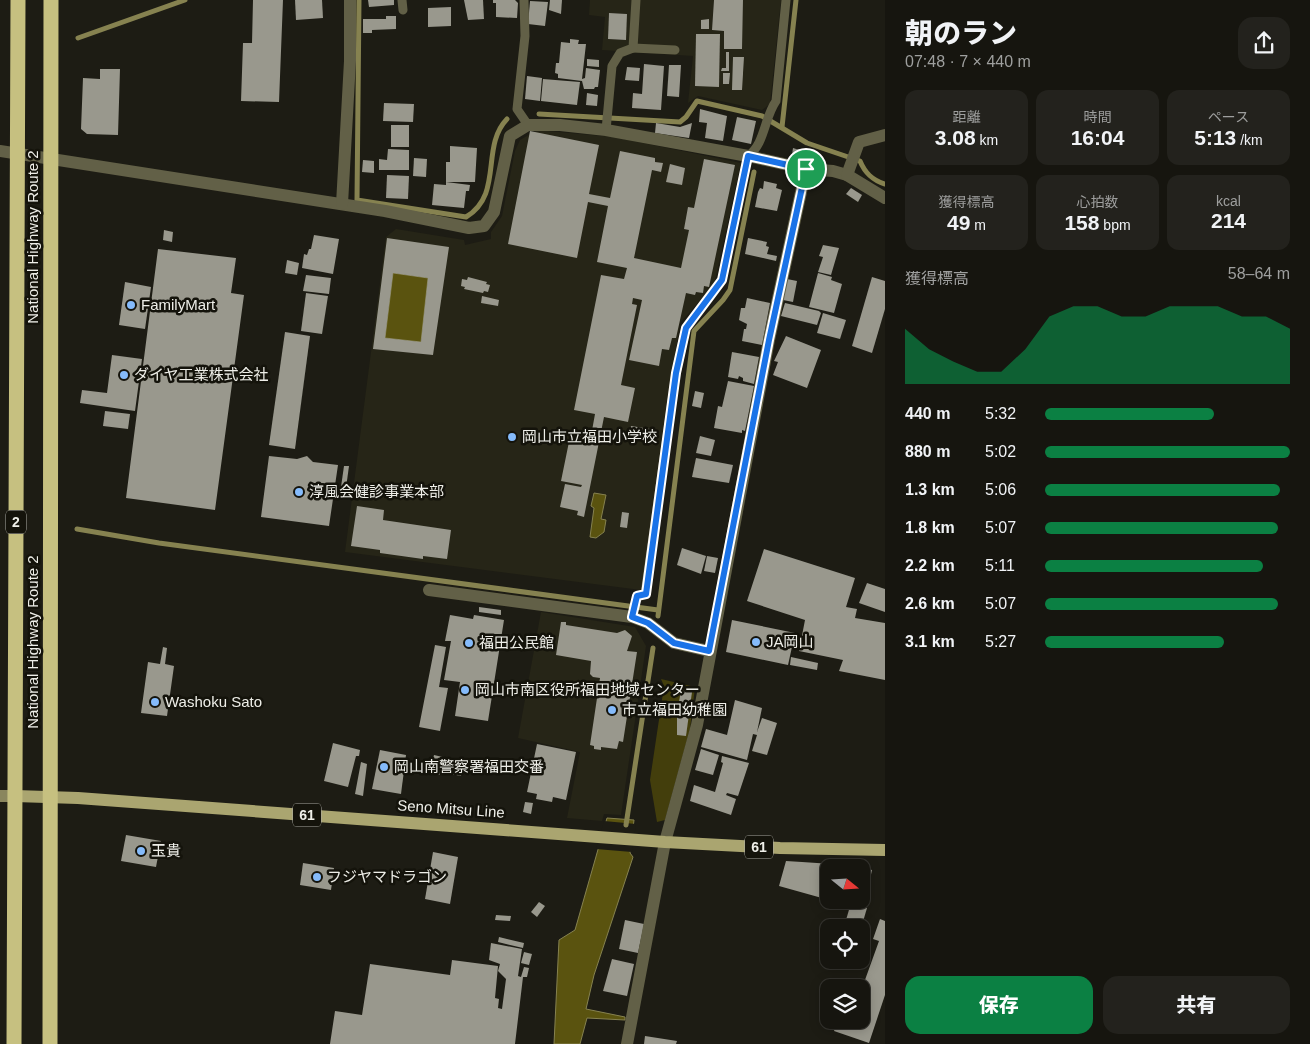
<!DOCTYPE html>
<html lang="ja">
<meta charset="utf-8">
<style>
body{margin:0;font-family:Arial,"Noto Sans JP",sans-serif;background:#23221d;color:#f1f3f6;height:100vh;display:flex;flex-direction:column;font-size:19px;white-space:nowrap}
*{box-sizing:border-box;margin:0}
p{font-size:16px;color:#9e9f9e}
.icon{flex:none;width:28px;height:28px;fill:none;stroke:currentColor;stroke-width:2;stroke-linecap:round;stroke-linejoin:round}
.map{position:relative;flex:1;overflow:hidden}
.details{display:flex;flex-direction:column;background:#16150f;width:425px}
.details>*{flex:none}
.needle{width:32px;rotate:108deg}
.buttons{position:absolute;left:820px;top:859px;display:grid;gap:10px}
.buttons a{display:grid;place-items:center;width:50px;height:50px;border-radius:10px;background:#16150f;box-shadow:0 2px 12px #0003,0 0 0 1px #35342f;font-size:25px}
.pin{position:absolute;display:grid;place-items:center;width:42px;height:42px;color:#fff;margin:-21px;border:2px solid #fff;border-radius:50%;box-shadow:0 1px 5px #0007}
.round{display:grid;place-items:center;flex:none;width:52px;height:52px;border-radius:15px;background:#23221d}
.headline{display:flex;align-items:center;justify-content:space-between;height:85px;padding:0 20px}
h1{font-size:28px;font-weight:800;line-height:38px}
.metrics{display:grid;grid-template-columns:repeat(3,1fr);gap:8px;height:85px;padding:5px 20px}
.metrics div{display:grid;align-content:center;border-radius:12px;background:#23221d;text-align:center}
.metrics b{font-size:21px;font-weight:800}
.metrics small{font-size:14px;font-weight:400}
.metrics p{font-size:14px}
.chart{height:140px;padding:10px 20px}
.chart p{display:flex;justify-content:space-between}
.chart svg{width:100%;height:90px;margin-top:5px;fill:#0b8043;opacity:.7}
.primary-button{display:flex;gap:10px;margin-top:auto;padding:10px 20px}
.primary-button a{flex:1;height:58px;border-radius:15px;background:#0b8043;color:#fff;font-size:20px;font-weight:800;line-height:58px;text-align:center}
.primary-button a+a{background:#23221d;color:#f1f3f6}
ul{padding:0 20px;list-style:none;font-size:16px}
li{display:grid;grid-template-columns:80px 60px 1fr;align-items:center;height:38px}
li i{height:12px;border-radius:6px;background:#0b8043}
main{display:flex;flex:1;min-height:0}
.map>svg:first-child{display:block}
.built{fill:#262517;fill-rule:evenodd}
.green{fill:#433e0c}
.water{fill:#5a530f;stroke:#868250}
.pier{fill:#1d1c14}
.lines{fill:none;stroke-linecap:round;stroke-linejoin:round}
.stream{stroke:#868250;stroke-width:5}
.building{fill:#99988d;fill-rule:evenodd}
.lane{stroke:#626047;stroke-width:9}
.street{stroke:#626047;stroke-width:12}
.secondary{stroke:#8a865e;stroke-width:12}
.primary{stroke:#aaa570;stroke-width:12}
.highway{stroke:#c6c080;stroke-width:15}
.route-casing{stroke:#fff;stroke-width:10}
.route{stroke:#1a73e8;stroke-width:6}
.poi-dot{fill:#85bbfb;stroke:#14130b;stroke-width:2}
.labels{text-anchor:middle;stroke-width:5;stroke-linejoin:round;paint-order:stroke}
.shield{fill:#14130b;stroke:#adaca6;stroke-width:1}
.shield-label{font-size:14px;font-weight:bold;fill:#eeeee8}
.street-label{font-size:15px;fill:#eeeee8;stroke:#14130b}
.poi-label{font-size:15px;fill:#eeeee8;stroke:#14130b;text-anchor:start}
</style>
<main>
<div class="map">
<svg width="885" height="1044" viewBox="0 0 885 1044">
<rect width="100%" height="100%" fill="#1d1c14"/>
<g class="built">
<path d="M590,0h124l-2,30 12,1v17l17,1 2,-49h38l-11,104 -8,6 -64,-14 -10,7 5,-47 -91,-6 3,-33 -16,-2zM609,13l18,1 -2,26 -17,-1z"/>
<path d="M537,130l77,7 127,26 -27,122 -34,38 -39,267 -296,-38 41,-315 10,-8 68,11 1,5 26,-6v-7l11,-16 13,-65 5,-11z"/>
<path d="M541,612l94,15 11,19 -25,169 -17,-1 -2,7 -35,-3 13,-66 -62,-14z"/>
</g>
<path class="green" d="M661,679l34,8 -5,42 -25,91 -8,2 -7,-42 14,-94z"/>
<g class="water">
<path d="M393,273l35,5 -7,64 -36,-4z"/>
<path d="M594,493l12,2 -5,24 5,1 -2,12 -8,6 -6,-1 4,-29 -3,-2z"/>
<path d="M607,818l27,2 -4,33 3,4 -39,118 -8,34 39,8v3l-38,-2 -7,26h-26l5,-104 16,-10z"/>
</g>
<path class="pier" d="M604,821l32,3 -4,28 -36,-3z"/>
<g class="lines">
<g class="stream">
<path d="M359,0l-2,200 109,17c38,-23 14,-70 41,-98"/>
<path d="M78,38l107,-38"/>
<path d="M539,114l141,8 6,-5 11,-16 65,15 45,27 53,18c5,12 12,19 25,23"/>
<path d="M782,127l14,-127"/>
<path d="M77,529l82,14 499,67"/>
<path d="M658,616l36,-285 29,-31 7,-10 24,-118"/>
<path d="M626,825l27,-177"/>
</g>
</g>
<g class="building">
<path d="M253,0h30l-4,102 -38,-1 2,-58h9z"/>
<path d="M295,0h27l1,18 -27,2z"/>
<path d="M368,0h26v5l-25,2z"/>
<path d="M464,0h19l1,19 -16,1z"/>
<path d="M493,0h22l3,3 -1,15 -21,-1v-14h-3z"/>
<path d="M550,0h12l-1,14 -12,-4z"/>
<path d="M714,0h29l-1,49h-18v-18l-12,-1z"/>
<path d="M530,1l18,1 -3,24 -17,-2z"/>
<path d="M451,7v19l-23,1v-19z"/>
<path d="M609,13l18,1 -1,26 -18,-1z"/>
<path d="M386,16h10v13l-24,1v3h-9v-14h23z"/>
<path d="M709,19v10h-8v-9z"/>
<path d="M696,34h24l-1,53 -24,-1z"/>
<path d="M570,39l9,1 -1,4h8l-4,35 3,-1 1,-10 14,2 -2,17h-3l-1,2h-10l-2,-8 -24,-3v-4l-3,-1 1,-10h3l2,-21 9,1z"/>
<path d="M726,52h3v19h-8l1,-3h4z"/>
<path d="M733,57h11l-2,33h-10z"/>
<path d="M587,59l12,1v7l-12,-1z"/>
<path d="M644,64l20,2 -3,44 -29,-2 1,-15 9,1z"/>
<path d="M669,65h12l-2,32 -12,-1z"/>
<path d="M627,67l13,1 -1,13 -14,-1z"/>
<path d="M100,69h20l-2,66 -31,-1 -6,-5 2,-51 17,1z"/>
<path d="M723,73h7l-1,11h-6z"/>
<path d="M527,76l15,2 -2,23 -15,-2z"/>
<path d="M543,79l37,3 -3,23 -36,-4z"/>
<path d="M587,93l11,2 -1,11 -11,-1z"/>
<path d="M384,103l30,1 -1,18 -30,-1z"/>
<path d="M700,109l27,7 -4,25 -18,-3 2,-15 -8,-1z"/>
<path d="M737,117l19,4 -5,23 -19,-4z"/>
<path d="M656,123l24,4 12,-4 -3,15 -34,-5z"/>
<rect x="391" y="125" width="18" height="22"/>
<path d="M530,131l69,14 -10,49 21,4 10,-47 35,7v4l8,1 -2,9 -9,-2 -18,88 47,10 8,-38 -5,-1 4,-22 6,1 10,-49 31,6 -26,122 -5,-1 -1,7 -7,-1 -1,3 -9,-2 -10,45h-4l-3,12 -7,-1 -3,17 -30,-6 13,-60 -9,-2 -1,6 5,1 -16,80 14,3 -7,34 -24,-5 -20,100 -7,-2 1,-4 -18,-4 5,-23 16,3 1,-2 -21,-4 10,-49 20,4 4,-22 -21,-4 27,-135 23,4 3,-11 -30,-6 11,-56 -20,-4 -11,56 -69,-14z"/>
<path d="M450,146l27,2 -2,34h-29v-20h4z"/>
<path d="M793,148l22,7 -2,6 -21,-6z"/>
<path d="M388,149l21,1v20h-30v-11l8,1z"/>
<path d="M414,158l13,1 -1,18 -13,-1z"/>
<path d="M363,160l11,1v12l-12,-1z"/>
<path d="M670,164l15,4 -3,17 -16,-3z"/>
<path d="M387,175l22,1 -1,23 -22,-1z"/>
<path d="M764,181l13,3 -1,4 6,2 -5,21 -22,-4 3,-15 2,-4 3,1z"/>
<path d="M446,182l24,3 -1,6h-3l-2,17 -32,-3 2,-21 12,1z"/>
<path d="M851,188l11,7 -4,7 -12,-8z"/>
<path d="M164,230l9,2 -1,10 -9,-2z"/>
<path d="M314,235l25,4 -6,35 -31,-6 2,-14 3,1 2,-6h2z"/>
<path d="M387,238l62,9 -16,108 -60,-6zM393,273l35,5 -7,64 -36,-4z"/>
<path d="M748,238l19,4 -1,4 3,1 -2,7 10,2 -1,5 -31,-7z"/>
<path d="M823,245l16,3 -8,27 -13,-3 5,-15 -4,-1z"/>
<path d="M158,249l78,9 -5,35 13,2 -29,215 -89,-12z"/>
<path d="M287,260l12,3 -2,12 -12,-2z"/>
<path d="M818,273l14,4 -1,3 11,4 -8,29 -25,-6z"/>
<path d="M306,275l25,3 -2,16 -26,-3z"/>
<path d="M468,277l19,5 -1,2 4,1 -2,7 -4,-1 -1,2 -19,-4 1,-2 -4,-1 1,-7 5,1z"/>
<path d="M872,277l13,4v28l-13,44 -20,-7z"/>
<path d="M787,279l10,2 -4,21 -10,-2z"/>
<path d="M125,282l26,5 -6,42 -26,-4z"/>
<path d="M306,293l22,3 -6,38 -21,-3z"/>
<path d="M482,296l17,4 -1,6 -17,-3z"/>
<path d="M747,298l23,5 -8,42 -20,-4 2,-12h2l1,-5 -8,-4 2,-12h4z"/>
<path d="M785,303l34,8 2,2 -4,12 -36,-9z"/>
<path d="M823,313l23,7 -6,19 -23,-6z"/>
<path d="M285,332l25,4 -15,113 -26,-4z"/>
<path d="M786,336l35,14 -14,38 -34,-13 5,-13 -4,-1z"/>
<path d="M732,352l27,5 -5,27 -11,-3v-3l-4,-2 -1,3 -10,-2z"/>
<path d="M112,355l30,4 -7,52 -55,-8 2,-13 25,3z"/>
<path d="M728,381l26,5 -9,45 -3,-1v3l-28,-5 4,-22 4,1z"/>
<path d="M695,391l9,2 -3,15 -9,-2z"/>
<path d="M105,411l25,3 -2,15 -25,-3z"/>
<path d="M631,426l20,3 -1,6 -20,-3z"/>
<path d="M700,436l15,4 -4,16 -15,-3z"/>
<path d="M269,456l28,3 10,-3 6,6 25,3 -9,61 -68,-9z"/>
<path d="M696,458l37,7 -4,18 -37,-6z"/>
<path d="M344,466h5l-3,22 -5,-1z"/>
<path d="M357,506l27,4 -1,10 68,10 -4,29 -24,-3v3l-43,-6v-3l-29,-4z"/>
<path d="M622,512l7,1 -2,15 -7,-1z"/>
<path d="M682,548l24,8 -5,18 -24,-9z"/>
<path d="M764,549l91,29 -9,29 11,2 -2,9 30,5v57l-46,-9 4,-11 -44,-9 6,-31 -58,-19z"/>
<path d="M707,556l11,2 -3,15 -11,-2z"/>
<path d="M867,583l18,6v23l-26,-9z"/>
<path d="M479,607l22,3v5l-22,-3z"/>
<path d="M450,615l23,4 1,-4 30,5 -16,101 -33,-5 5,-34 -16,-2 7,-39h-6z"/>
<path d="M732,620l63,13 -7,32 -62,-13z"/>
<path d="M561,622h5v3l51,8 8,-3 7,6 -5,15 10,1 -14,90 -4,-1 -2,8 -16,-2v3l-7,-1v-3l-4,-1 10,-67 -7,-1 -3,-3 1,-13 -35,-6z"/>
<path d="M435,645l11,2 -7,40 9,1 -8,43 -21,-4z"/>
<path d="M163,647l4,1 -2,16 9,2 -7,50 -26,-3 7,-51 12,2z"/>
<path d="M791,657l27,6 -1,7 -27,-5z"/>
<path d="M681,690l11,2 -6,44 -9,-1v-21z"/>
<path d="M735,700l27,8 -5,24 5,-14 15,5 -10,32 -15,-4 5,-16 -4,-1 -6,26 -46,-13 5,-18 21,6z"/>
<path d="M333,743l27,7 -1,6h-3l-8,31 -24,-6z"/>
<path d="M537,744l39,8 -10,48 -13,-3 -1,5 -16,-3 1,-5 -10,-2z"/>
<path d="M701,749l18,6 -6,20 -18,-5z"/>
<path d="M380,750l26,5 -5,39 -29,-5z"/>
<path d="M434,755l30,7 -3,14 -19,-4 -1,3 -11,-3z"/>
<path d="M722,756l27,7 -11,33 -11,-3 -1,2 10,4 -5,16 -41,-14 4,-16 21,7 8,-29 -2,-1z"/>
<path d="M361,762l6,2 -4,32 -8,-2z"/>
<path d="M525,802l8,1 -2,11 -8,-2z"/>
<path d="M126,835l35,6 -5,26 -35,-6z"/>
<path d="M433,852l25,5 -8,47 -25,-5z"/>
<path d="M786,861l16,1 45,3 -1,3h-17v32l-50,-14z"/>
<path d="M303,863l31,5 -3,22 -31,-5z"/>
<path d="M861,867l11,3 -6,27 -5,-2z"/>
<path d="M539,902l6,4 -8,11 -6,-5z"/>
<path d="M851,903l16,5 -5,17 -16,-5z"/>
<path d="M496,915l15,1 -1,5 -15,-1z"/>
<path d="M880,919l5,2v74l-16,48 -35,-12 4,-11 12,3 1,-3h10v-29l18,-50 -6,-2z"/>
<path d="M625,920l19,4 -6,29 -19,-4z"/>
<path d="M499,937l25,6 -1,5 -25,-6z"/>
<path d="M491,943l31,6 -4,27 3,1 3,-10 5,1 -2,9h-4l-8,67h-185l5,-33 27,4 8,-51 80,11 2,-15 46,6 -3,32 4,1 -1,9 4,1 4,-30 -8,-8 2,-7 -11,-4z"/>
<path d="M524,952l8,2 -3,11 -8,-2z"/>
<path d="M612,959l22,5 -7,32 -24,-5z"/>
<path d="M645,1036l32,5 -1,3h-32z"/>
</g>
<g class="lines">
<g class="lane">
<path d="M402,0l1,10"/>
<path d="M524,0l1,36 -8,73 11,16"/>
<path d="M633,48l42,2"/>
<path d="M606,130l6,-64 8,-13 13,-5 3,-48"/>
<path d="M632,617l5,-21 8,-2 31,-221 10,-45 36,-48 26,-124c17,-12 16,-38 28,-55l10,-101"/>
</g>
<g class="street">
<path d="M0,151l385,60 84,17 15,-2 10,-14 16,-76 18,-11h32l46,5 142,26 58,13 27,2 14,4 38,23"/>
<path d="M847,175l12,-33 26,-7"/>
<path d="M342,204l8,-143v-61"/>
<path d="M429,590l203,27 16,6 26,20 35,8"/>
<path d="M627,1044l38,-202 32,-117 72,-385 37,-171"/>
</g>
<path class="secondary" d="M0,796h15"/>
<path class="primary" d="M15,796l63,2 587,44 115,6 105,2"/>
<g class="highway">
<path d="M14,1044l4,-1044"/>
<path d="M50,1044l1,-1044"/>
</g>
</g>
<g class="lines">
<defs>
<path id="route" d="M748,156l58,13 -37,171 -60,311 -35,-8 -26,-20 -16,-6 5,-21 9,-2 30,-221 10,-45 36,-48z"/>
</defs>
<use href="#route" class="route-casing"/>
<use href="#route" class="route"/>
</g>
<g class="poi-dot">
<circle cx="131" cy="305" r="5"/>
<circle cx="124" cy="375" r="5"/>
<circle cx="512" cy="437" r="5"/>
<circle cx="299" cy="492" r="5"/>
<circle cx="756" cy="642" r="5"/>
<circle cx="469" cy="643" r="5"/>
<circle cx="465" cy="690" r="5"/>
<circle cx="155" cy="702" r="5"/>
<circle cx="612" cy="710" r="5"/>
<circle cx="384" cy="767" r="5"/>
<circle cx="141" cy="851" r="5"/>
<circle cx="317" cy="877" r="5"/>
</g>
<g class="labels">
<g class="shield">
<rect x="6" y="510.5" width="20" height="23" rx="4"/>
<rect x="293" y="803.5" width="28" height="23" rx="4"/>
<rect x="745" y="835.5" width="28" height="23" rx="4"/>
</g>
<g class="shield-label">
<text x="16" y="527">2</text>
<text x="307" y="820">61</text>
<text x="759" y="852">61</text>
</g>
<g class="street-label">
<text transform="translate(33 237) rotate(-90)" y="5">National Highway Route 2</text>
<text transform="translate(33 642) rotate(-90)" y="5">National Highway Route 2</text>
<text transform="translate(451 809) rotate(4)" y="5">Seno Mitsu Line</text>
</g>
<g class="poi-label">
<text x="141" y="310">FamilyMart</text>
<text x="134" y="380">ダイヤ工業株式会社</text>
<text x="522" y="442">岡山市立福田小学校</text>
<text x="309" y="497">淳風会健診事業本部</text>
<text x="766" y="647">JA岡山</text>
<text x="479" y="648">福田公民館</text>
<text x="475" y="695">岡山市南区役所福田地域センター</text>
<text x="165" y="707">Washoku Sato</text>
<text x="622" y="715">市立福田幼稚園</text>
<text x="394" y="772">岡山南警察署福田交番</text>
<text x="151" y="856">玉貴</text>
<text x="327" y="882">フジヤマドラゴン</text>
</g>
</g>
</svg>
<div class="buttons">
<a><svg class="needle" viewBox="-14 -14 28 28"><path d="M0-13l5 13h-10z" fill="#e53935"/><path d="M0 13l5-13h-10z" fill="#9e9f9e"/></svg></a>
<a><svg class="icon" aria-label="locate" viewBox="0 0 24 24"><circle cx="12" cy="12" r="6"/><path d="M12 2v4M12 18v4M2 12h4M18 12h4"/></svg></a>
<a><svg class="icon" aria-label="layers" viewBox="0 0 24 24"><path d="M12 4l9 5-9 5-9-5zM3 14l9 5 9-5"/></svg></a>
</div>
<div class="pin" style="left:806px;top:169px;background:#1e9e55"><svg class="icon" aria-label="arrive" viewBox="0 0 24 24"><path d="M6 21V4h12l-3 4 3 4H6"/></svg></div>
</div>
<section class="details">
<div class="headline"><div><h1>朝のラン</h1><p>07:48 · 7 × 440 m</p></div><a class="round"><svg class="icon" aria-label="share" viewBox="0 0 24 24"><path d="M12 15V3M7 8l5-5 5 5M5 13v7h14v-7"/></svg></a></div>
<div class="metrics">
<div><p>距離</p><b>3.08<small> km</small></b></div>
<div><p>時間</p><b>16:04</b></div>
<div><p>ペース</p><b>5:13<small> /km</small></b></div>
</div>
<div class="metrics">
<div><p>獲得標高</p><b>49<small> m</small></b></div>
<div><p>心拍数</p><b>158<small> bpm</small></b></div>
<div><p>kcal</p><b>214</b></div>
</div>
<div class="chart"><p><span>獲得標高</span>58–64 m</p>
<svg viewBox="0 0 160 44" preserveAspectRatio="none"><path d="M0 44V17L10 27L20 33L30 38L40 38L50 27L60 11L70 6L80 6L90 11L100 11L110 6L120 6L130 6L140 11L150 11L160 17V44z"/></svg>
</div>
<ul>
<li><b>440 m</b>5:32<i style="width:69%"></i></li>
<li><b>880 m</b>5:02<i style="width:100%"></i></li>
<li><b>1.3 km</b>5:06<i style="width:96%"></i></li>
<li><b>1.8 km</b>5:07<i style="width:95%"></i></li>
<li><b>2.2 km</b>5:11<i style="width:89%"></i></li>
<li><b>2.6 km</b>5:07<i style="width:95%"></i></li>
<li><b>3.1 km</b>5:27<i style="width:73%"></i></li>
</ul>
<div class="primary-button"><a>保存</a><a>共有</a></div>
</section>
</main>
